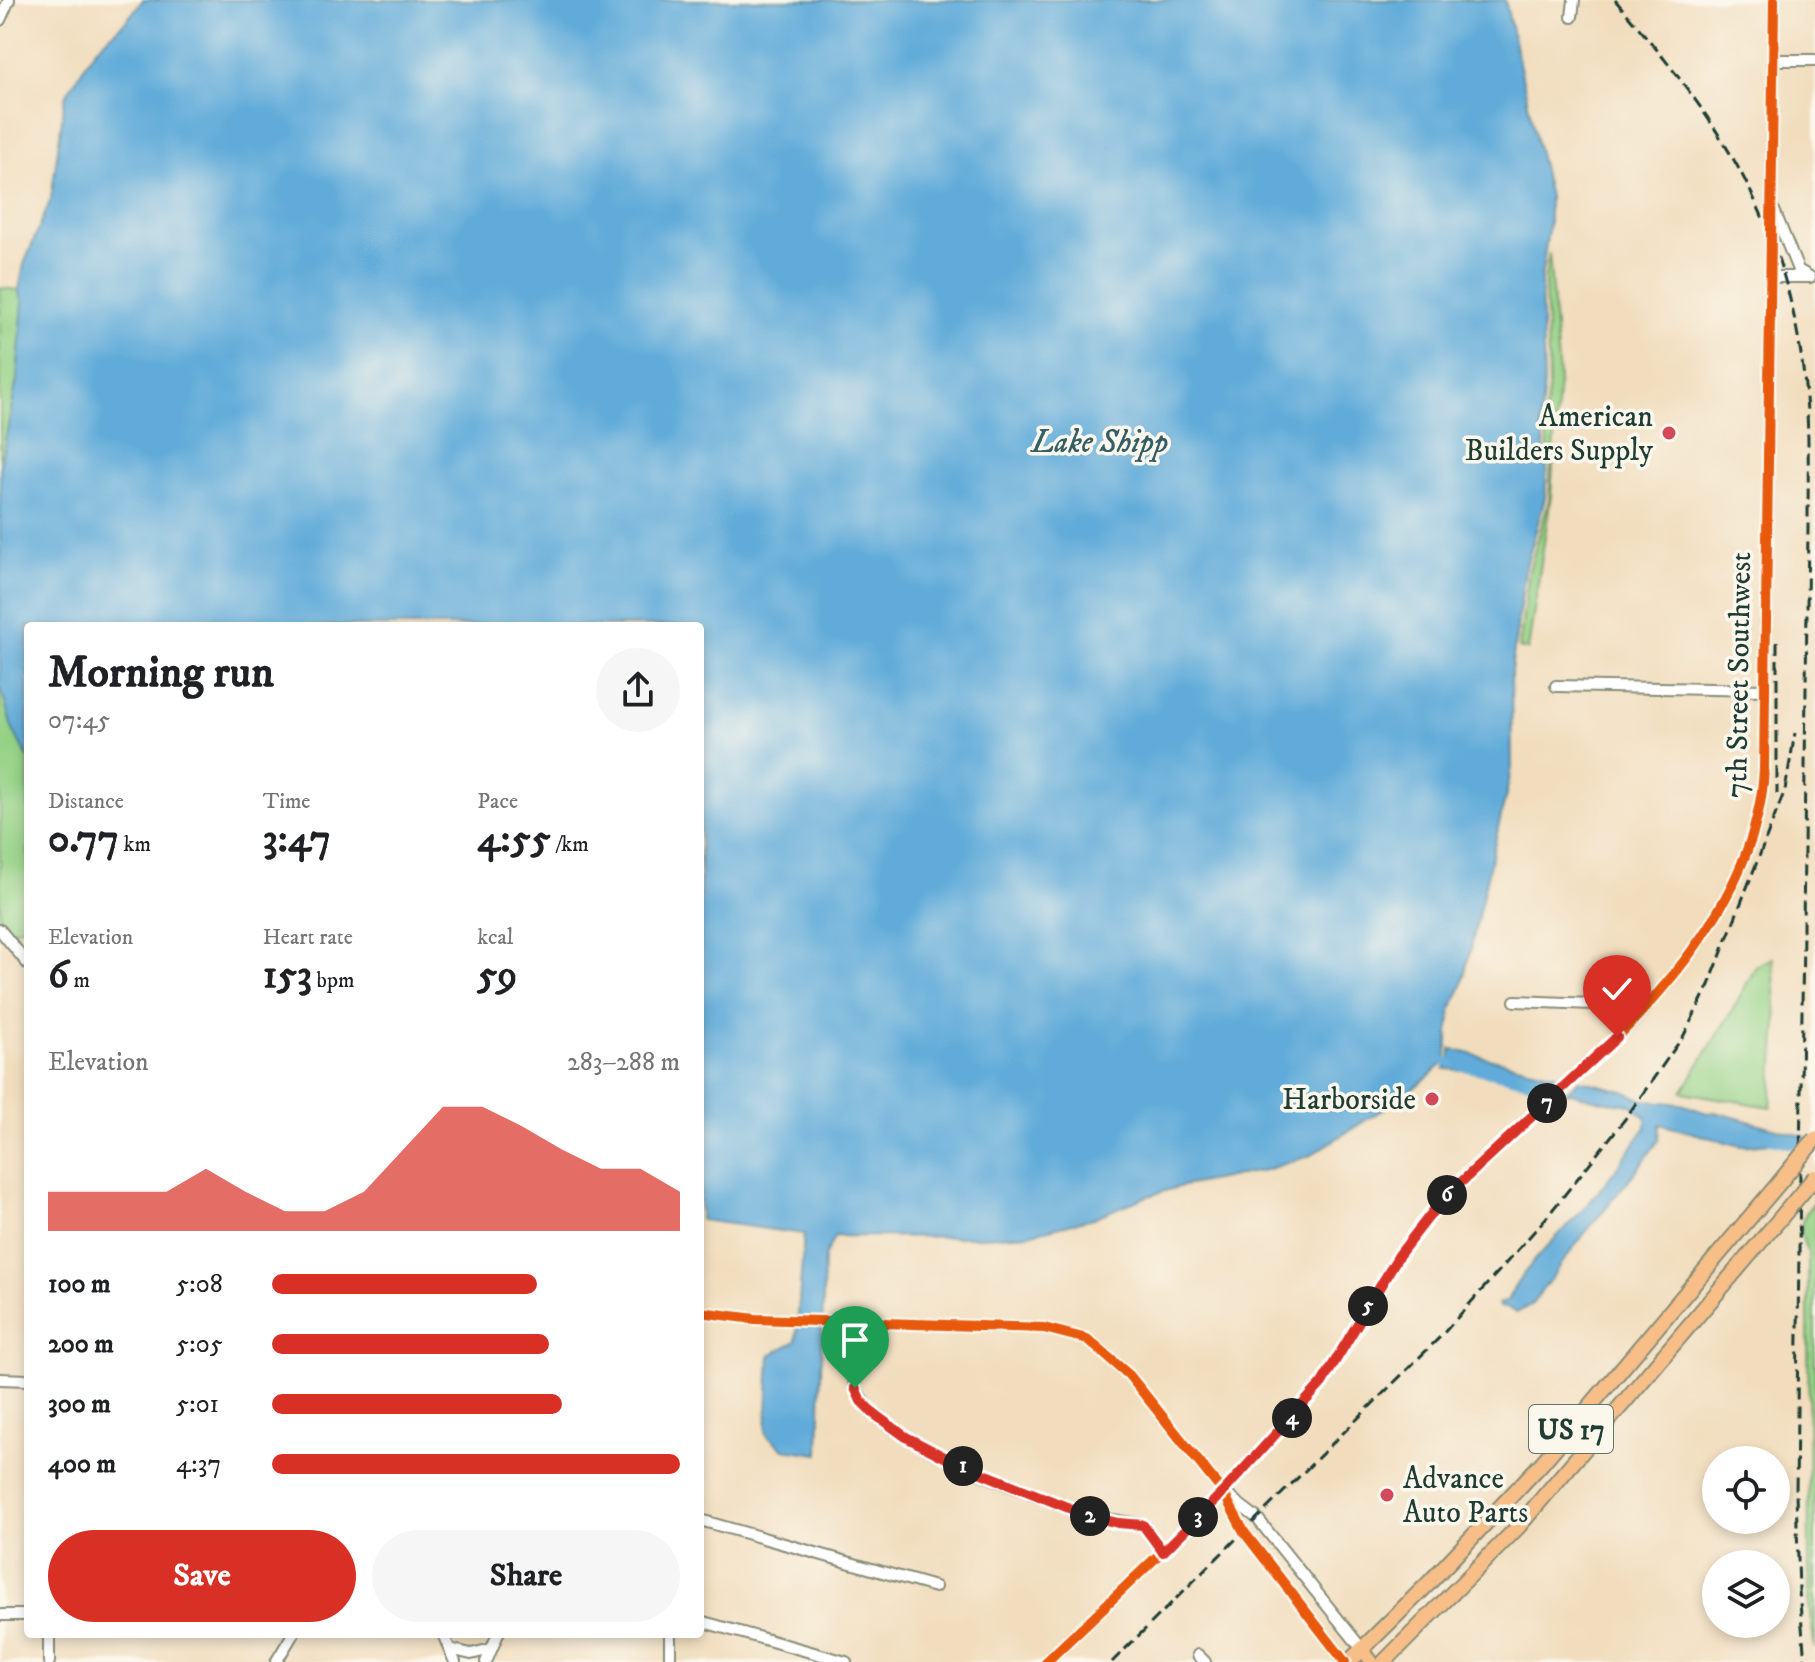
<!DOCTYPE html>
<meta charset="utf-8">
<style>
body{margin:0;font-family:"IM FELL DW Pica",serif;background:#f6f6f6;color:#202124;height:100vh;display:flex;flex-direction:column;font-size:30px;white-space:nowrap}
*{box-sizing:border-box;margin:0}
p{font-size:26px;color:#757577}
.icon{flex:none;width:44px;height:44px;fill:none;stroke:currentColor;stroke-width:2;stroke-linecap:round;stroke-linejoin:round}
.map{position:relative;flex:1;overflow:hidden}
.panel{position:absolute;left:24px;top:622px;width:680px;height:1016px;display:flex;flex-direction:column;background:#fff;border-radius:8px;box-shadow:0 4px 12px #0003}
.panel>*{flex:none}
.fabs{position:absolute;left:1702px;top:1446px;display:grid;gap:16px}
.fabs a{display:grid;place-items:center;width:88px;height:88px;border-radius:50%;background:#fff;box-shadow:0 4px 12px #0003;font-size:40px}
.pin{position:absolute;display:grid;place-items:center;width:68px;height:68px;color:#fff;margin:-82px -34px;border-radius:50% 50% 50% 0;rotate:-45deg;box-shadow:0 0 8px #0007}
.pin .icon{rotate:45deg}
.km{position:absolute;width:40px;height:40px;margin:-20px;border-radius:50%;background:#222;color:#fff;font-size:22px;line-height:40px;text-align:center}
.round{display:grid;place-items:center;flex:none;width:84px;height:84px;border-radius:42px;background:#f6f6f6}
.head{display:flex;align-items:center;justify-content:space-between;height:136px;padding:0 24px}
h1{font-size:44px;font-weight:800;line-height:60px}
.metrics{display:grid;grid-template-columns:repeat(3,1fr);gap:12px;height:136px;padding:8px 24px}
.metrics div{display:grid;align-content:center}
.metrics b{font-size:40px;font-weight:800}
.metrics small{font-size:22px;font-weight:400}
.metrics p{font-size:22px}
.chart{height:224px;padding:16px 24px}
.chart p{display:flex;justify-content:space-between}
.chart svg{width:100%;height:144px;margin-top:8px;fill:#d93025;opacity:.7}
.primary-button{display:flex;gap:16px;margin-top:auto;padding:16px 24px}
.primary-button a{flex:1;height:92px;border-radius:48px;background:#d93025;color:#fff;font-size:32px;font-weight:800;line-height:92px;text-align:center}
.primary-button a+a{background:#f6f6f6;color:#202124}
ul{padding:0 24px;list-style:none;font-size:26px}
li{display:grid;grid-template-columns:128px 96px 1fr;align-items:center;height:60px}
li i{height:20px;border-radius:10px;background:#d93025}
.map>svg:first-child{display:block}
.green{fill:#94d185;stroke:#5a875c;stroke-width:2}
.water{fill:#61abd9;stroke:#407486;stroke-width:2}
.lines{fill:none;stroke-linecap:round;stroke-linejoin:round}
.canal{stroke:#61abd9;stroke-width:10}
.minor-casing{stroke:#888d78;stroke-width:14}
.major-casing{stroke:#888d78;stroke-width:16}
.highway-casing{stroke:#888d78;stroke-width:18}
.minor{stroke:#fff;stroke-width:10}
.major{stroke:#f7be88;stroke-width:12}
.highway{stroke:#f7be88;stroke-width:14}
.rail{stroke:#1f3d34;stroke-width:3;stroke-dasharray:12 6;stroke-linecap:butt}
.highway-bridge-casing{stroke:#888d78;stroke-width:18;stroke-linecap:butt}
.highway-bridge{stroke:#f7be88;stroke-width:14}
.cycleway-casing{stroke:#fbf7ec;stroke-width:15}
.cycleway{stroke:#e8590c;stroke-width:10}
.route-casing{stroke:#fff;stroke-width:16}
.route{stroke:#d93025;stroke-width:10}
.poi-dot{fill:#d1495b;stroke:#fbf7ec;stroke-width:3}
.labels{text-anchor:middle;stroke-width:7;stroke-linejoin:round;paint-order:stroke}
.shield{fill:#fbf7ec;stroke:#61756b;stroke-width:2}
.shield-label{font-size:28px;font-weight:bold;fill:#1f3d34}
.poi-label{font-size:30px;fill:#1f3d34;stroke:#fbf7ec;text-anchor:end}
.street-label{font-size:30px;fill:#1f3d34;stroke:#fbf7ec}
.water-label{font-size:32px;font-style:italic;fill:#335e66;stroke:#fbf7ec}
</style>
<div class="map">
<svg width="1815" height="1662" viewBox="0 0 1815 1662">
<rect width="100%" height="100%" fill="#fbf7ec"/>
<filter id="ink" filterUnits="userSpaceOnUse"><feTurbulence type="fractalNoise" baseFrequency=".0125" numOctaves="2"/><feDisplacementMap in="SourceGraphic" scale="16" xChannelSelector="R" yChannelSelector="G"/><feConvolveMatrix kernelMatrix="1 2 1 2 8 2 1 2 1" color-interpolation-filters="sRGB"/></filter>
<filter id="wash" filterUnits="userSpaceOnUse"><feTurbulence type="fractalNoise" baseFrequency=".006" numOctaves="4" result="noise"/><feDisplacementMap in="SourceGraphic" scale="32" xChannelSelector="R" yChannelSelector="G"/><feGaussianBlur stdDeviation="1.8" result="paint"/><feColorMatrix in="noise" values="0 0 0 0 0 0 0 0 0 0 0 0 0 0 0 0 0 1.4 0 .05"/><feComposite in="paint" operator="in"/></filter>
<g filter="url(#wash)">
<rect width="100%" height="100%" fill="#f1ddbd"/>
<g class="green">
<path d="M1549,253l10,124 -8,119 -23,154 -9,-2 10,-77 20,-71 2,-33 -7,-45 5,-39 -4,-104z"/>
<path d="M0,288l19,2 4,12 -6,78 -17,87z"/>
<path d="M0,685l12,43 16,30v166l-18,8 -10,-12z"/>
<path d="M1773,958l4,63 -6,86 -89,-15 56,-91 18,-35z"/>
<path d="M1815,1201v448l-6,-42 -1,-354c-11,-23 -9,-34 7,-52z"/>
</g>
<g class="water">
<path d="M143,0h1362l44,197v26l-8,56 3,104 -4,39 7,45 -2,31 -20,72 -14,101 1,97 -50,218 -11,24 -5,52 -42,34 -95,60 -44,14 -87,17 -30,9 -55,22 -64,16 -46,3 -148,-1 -11,21 -5,197 -35,-5 -18,-15 4,-79 26,-14 8,-107 -104,-14v-594h-672v132l-16,-30 -12,-43v-218l17,-87 6,-78 -4,-12 5,-26 27,-65 14,-102 31,-49 30,-27z"/>
<path d="M1451,1049l115,28 -12,12c-11,-3 -20,-7 -31,-11 -25,-8 -52,-7 -78,-9l5,-6z"/>
<path d="M1579,1080l45,11 19,9 38,4 26,9 8,-1 95,26 -6,7 -15,-4 -48,5 -81,-22 -1,16 -19,26 -60,73 -48,65 -16,9 -8,-5 -9,-1 -1,-3 9,-3c13,-30 48,-62 71,-86 25,-26 47,-59 68,-88v-9l-14,-13 -25,-3 -41,-10z"/>
</g>
<g class="lines">
<g class="canal">
<path d="M1446,1062l96,22"/>
<path d="M1771,1139l43,9"/>
</g>
</g>
</g>
<g filter="url(#ink)">
<g class="lines">
<defs>
<g id="minor">
<path d="M1572,17l2,-17"/>
<path d="M0,20l9,-20"/>
<path d="M1774,60h41"/>
<path d="M1774,210l24,60 12,7"/>
<path d="M1770,277h39"/>
<path d="M1556,686l208,4"/>
<path d="M0,930l28,34"/>
<path d="M1515,1001l131,5"/>
<path d="M700,1312l55,7 289,9 43,11 42,36 94,117 21,40 101,130"/>
<path d="M854,1323l-1,36 2,29 13,21 29,22 34,20 50,23 108,42 54,9 20,27"/>
<path d="M0,1379l28,1"/>
<path d="M1227,1495l30,23 105,131"/>
<path d="M700,1520l235,67"/>
<path d="M0,1615h28"/>
<path d="M700,1621l146,41"/>
<path d="M443,1634l12,28"/>
<path d="M670,1634v28"/>
<path d="M450,1649l21,5 20,-5"/>
<path d="M1198,1655l7,7"/>
<path d="M49,1662v-28"/>
<path d="M276,1662l17,-28"/>
<path d="M486,1662l12,-28"/>
<path d="M1046,1662c71,-68 144,-134 211,-207 22,-23 46,-46 65,-72 40,-55 67,-118 110,-172 30,-37 70,-67 106,-99 98,-89 219,-202 226,-343l10,-769"/>
</g>
<path id="major" d="M1362,1649l10,13"/>
<g id="highway">
<path d="M1349,1662l79,-78 114,-121 237,-280"/>
<path d="M1384,1662l134,-135 260,-306"/>
</g>
</defs>
<use href="#minor" class="minor-casing"/>
<use href="#major" class="major-casing"/>
<use href="#highway" class="highway-casing"/>
<use href="#minor" class="minor"/>
<use href="#major" class="major"/>
<use href="#highway" class="highway"/>
<g class="rail">
<path d="M1615,0c100,115 168,213 188,369 7,52 5,105 5,158l-12,966 3,98 6,71"/>
<path d="M1777,641v153"/>
<path d="M1112,1662l329,-326 105,-118 79,-99 59,-84 25,-50 76,-195 10,-57"/>
</g>
<defs>
<g id="highway-bridge">
<path d="M1779,1183l36,-44"/>
<path d="M1778,1221l37,-44"/>
</g>
</defs>
<use href="#highway-bridge" class="highway-bridge-casing"/>
<use href="#highway-bridge" class="highway-bridge"/>
<defs>
<g id="cycleway">
<path d="M700,1312l55,7 289,9 43,11 42,36 94,117 21,40 101,130"/>
<path d="M1046,1662c71,-68 144,-134 211,-207 22,-23 46,-46 65,-72 40,-55 67,-118 110,-172 30,-37 70,-67 106,-99 98,-89 219,-202 226,-343l10,-769"/>
</g>
</defs>
<use href="#cycleway" class="cycleway-casing"/>
<use href="#cycleway" class="cycleway"/>
</g>
</g>
<g class="lines" filter="url(#ink)">
<defs>
<path id="route" d="M855,1388l6,13 13,13 32,23 46,24 137,55 29,7 25,2 20,27 60,-60 99,-109 77,-128 42,-54 176,-164"/>
</defs>
<use href="#route" class="route-casing"/>
<use href="#route" class="route"/>
</g>
<g class="poi-dot">
<circle cx="1669" cy="433" r="8"/>
<circle cx="1432" cy="1099" r="8"/>
<circle cx="1387" cy="1495" r="8"/>
</g>
<g class="labels">
<rect class="shield" x="1529" y="1405" width="84" height="48" rx="6"/>
<g class="shield-label">
<text x="1571" y="1439">US 17</text>
</g>
<g class="poi-label">
<text x="1653" y="426">American<tspan x="1653" dy="34">Builders Supply</tspan></text>
<text x="1416" y="1109">Harborside</text>
<text x="1403" y="1488" text-anchor="start">Advance<tspan x="1403" dy="34">Auto Parts</tspan></text>
</g>
<g class="street-label">
<text transform="translate(1738 675) rotate(-89)" y="10">7th Street Southwest</text>
</g>
<g class="water-label">
<text x="1100" y="452">Lake Shipp</text>
</g>
</g>
</svg>
<div class="fabs">
<a><svg class="icon" aria-label="locate" viewBox="0 0 24 24"><circle cx="12" cy="12" r="6"/><path d="M12 2v4M12 18v4M2 12h4M18 12h4"/></svg></a>
<a><svg class="icon" aria-label="layers" viewBox="0 0 24 24"><path d="M12 4l9 5-9 5-9-5zM3 14l9 5 9-5"/></svg></a>
</div>
<div class="pin" style="left:855px;top:1388px;background:#1e9e55"><svg class="icon" aria-label="arrive" viewBox="0 0 24 24"><path d="M6 21V4h12l-3 4 3 4H6"/></svg></div>
<div class="pin" style="left:1617px;top:1037px;background:#d93025"><svg class="icon" aria-label="check" viewBox="0 0 24 24"><path d="M5 12l5 5 9-10"/></svg></div>
<b class="km" style="left:963px;top:1466px">1</b>
<b class="km" style="left:1090px;top:1516px">2</b>
<b class="km" style="left:1198px;top:1517px">3</b>
<b class="km" style="left:1292px;top:1418px">4</b>
<b class="km" style="left:1368px;top:1306px">5</b>
<b class="km" style="left:1447px;top:1195px">6</b>
<b class="km" style="left:1547px;top:1103px">7</b>
<section class="panel">
<div class="head"><div><h1>Morning run</h1><p>07:45</p></div><a class="round"><svg class="icon" aria-label="share" viewBox="0 0 24 24"><path d="M12 15V3M7 8l5-5 5 5M5 13v7h14v-7"/></svg></a></div>
<div class="metrics">
<div><p>Distance</p><b>0.77<small> km</small></b></div>
<div><p>Time</p><b>3:47</b></div>
<div><p>Pace</p><b>4:55<small> /km</small></b></div>
</div>
<div class="metrics">
<div><p>Elevation</p><b>6<small> m</small></b></div>
<div><p>Heart rate</p><b>153<small> bpm</small></b></div>
<div><p>kcal</p><b>59</b></div>
</div>
<div class="chart"><p><span>Elevation</span>283–288 m</p>
<svg viewBox="0 0 160 44" preserveAspectRatio="none"><path d="M0 44V32L10 32L20 32L30 32L40 25L50 32L60 38L70 38L80 32L90 19L100 6L110 6L120 12L130 19L140 25L150 25L160 32V44z"/></svg>
</div>
<ul>
<li><b>100 m</b>5:08<i style="width:65%"></i></li>
<li><b>200 m</b>5:05<i style="width:68%"></i></li>
<li><b>300 m</b>5:01<i style="width:71%"></i></li>
<li><b>400 m</b>4:37<i style="width:100%"></i></li>
</ul>
<div class="primary-button"><a>Save</a><a>Share</a></div>
</section>
</div>
